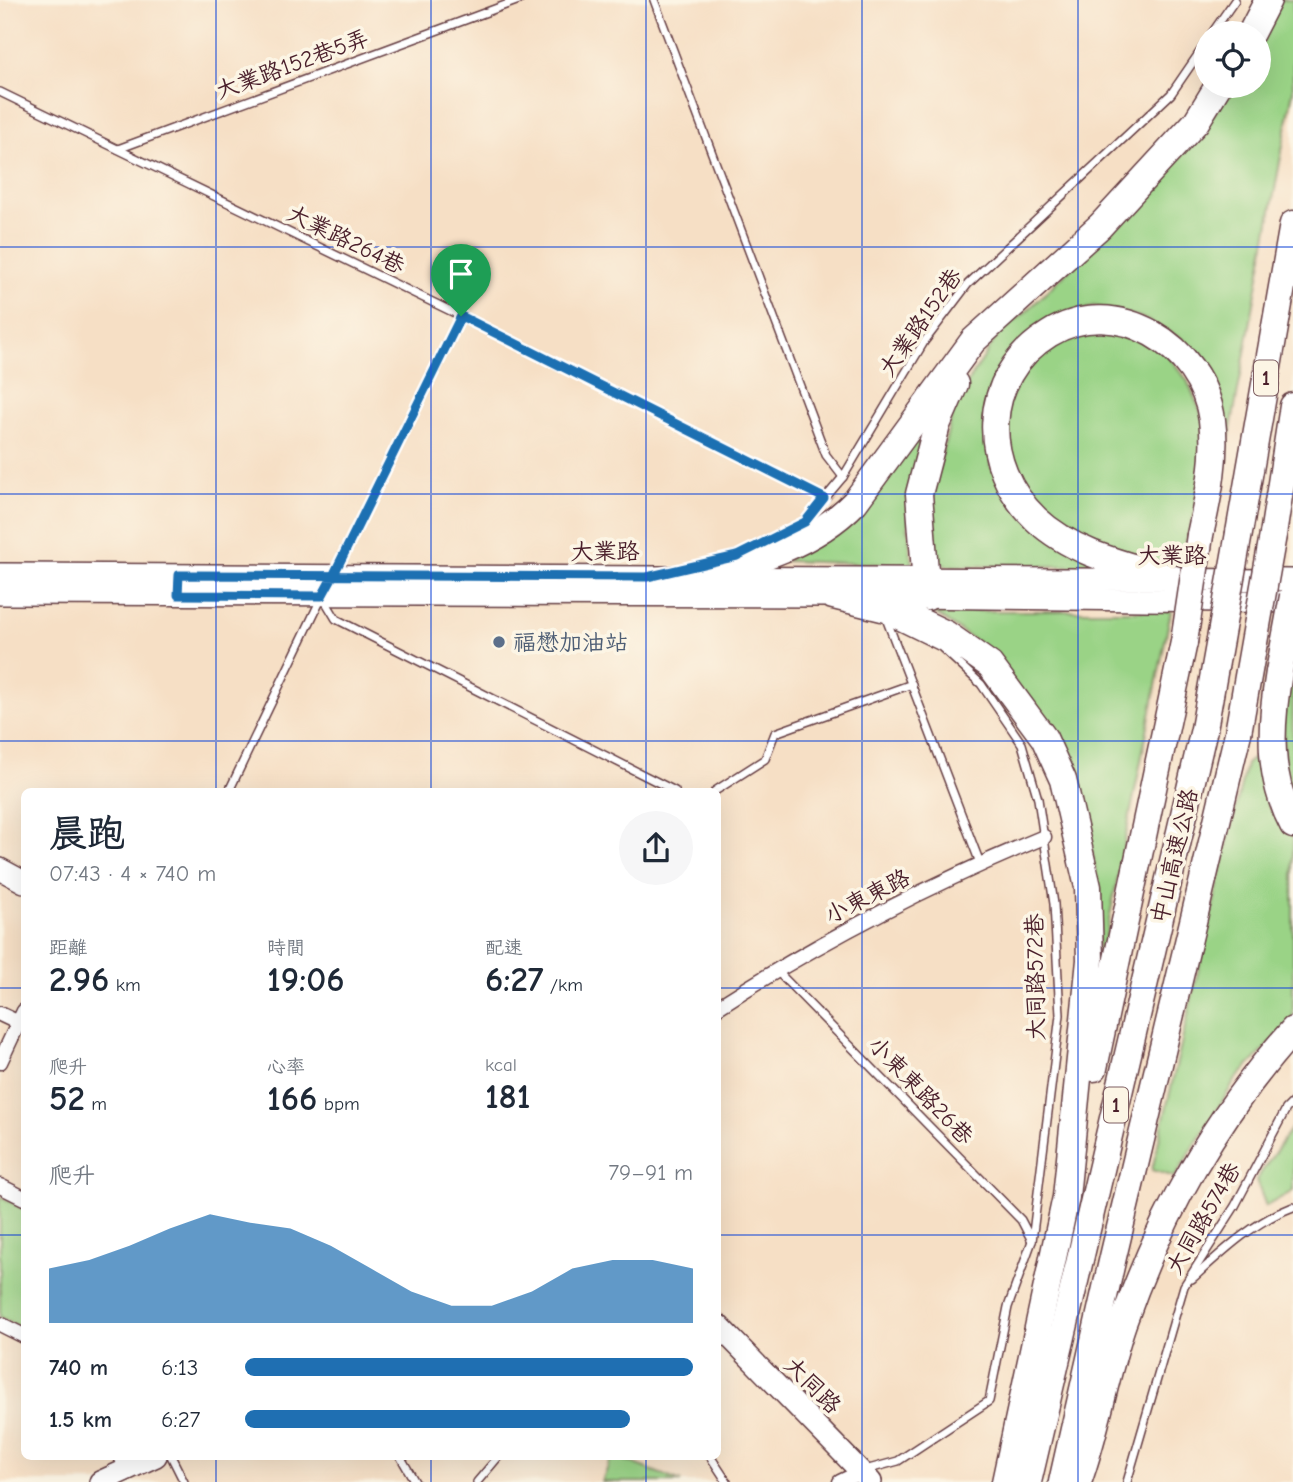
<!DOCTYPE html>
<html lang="zh-TW">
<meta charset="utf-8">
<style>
body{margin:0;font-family:"Comic Neue","LXGW WenKai TC",sans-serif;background:#f6f6f7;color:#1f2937;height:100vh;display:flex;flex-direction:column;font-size:26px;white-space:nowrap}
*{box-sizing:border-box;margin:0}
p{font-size:23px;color:#747a83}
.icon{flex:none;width:38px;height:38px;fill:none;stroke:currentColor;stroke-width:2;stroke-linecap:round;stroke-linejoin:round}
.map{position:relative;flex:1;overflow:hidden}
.details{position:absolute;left:21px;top:788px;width:700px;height:672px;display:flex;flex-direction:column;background:#fff;border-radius:10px;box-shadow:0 7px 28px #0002}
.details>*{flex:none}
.controls{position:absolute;left:1194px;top:21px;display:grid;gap:14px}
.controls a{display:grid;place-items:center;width:77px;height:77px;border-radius:50%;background:#fff;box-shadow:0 7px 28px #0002;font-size:35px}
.pin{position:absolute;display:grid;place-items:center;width:60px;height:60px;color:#fff;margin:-72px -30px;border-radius:50% 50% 50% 0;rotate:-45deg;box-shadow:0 0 7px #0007}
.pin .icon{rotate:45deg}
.round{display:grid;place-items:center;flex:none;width:74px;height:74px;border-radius:37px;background:#f6f6f7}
.head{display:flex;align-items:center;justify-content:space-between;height:119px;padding:0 28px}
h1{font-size:38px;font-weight:800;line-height:52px}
.metrics{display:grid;grid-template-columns:repeat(3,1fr);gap:10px;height:119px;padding:7px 28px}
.metrics div{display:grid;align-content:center}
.metrics b{font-size:35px;font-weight:800}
.metrics small{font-size:19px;font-weight:400}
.metrics p{font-size:19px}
.chart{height:196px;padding:14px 28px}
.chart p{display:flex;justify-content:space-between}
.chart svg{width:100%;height:126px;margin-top:7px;fill:#1f6fb2;opacity:.7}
ul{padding:0 28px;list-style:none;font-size:23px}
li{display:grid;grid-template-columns:112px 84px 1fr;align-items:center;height:52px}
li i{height:18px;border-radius:9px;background:#1f6fb2}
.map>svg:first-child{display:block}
.green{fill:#9ad386;stroke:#727958;stroke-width:2}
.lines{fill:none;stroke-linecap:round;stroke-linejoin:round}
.lane-casing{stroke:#643c42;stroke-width:10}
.street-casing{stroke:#643c42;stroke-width:17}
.secondary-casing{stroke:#643c42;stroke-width:24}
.highway-casing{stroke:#643c42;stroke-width:29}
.lane{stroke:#fff;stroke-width:7}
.street{stroke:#fff;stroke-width:14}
.secondary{stroke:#fff;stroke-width:21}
.highway{stroke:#fff;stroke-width:26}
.highway-bridge-casing{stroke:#643c42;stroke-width:29;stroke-linecap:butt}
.highway-bridge{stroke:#fff;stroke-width:26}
.route-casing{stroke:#fff;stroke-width:14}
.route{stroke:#1f6fb2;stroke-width:9}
.grid{fill:none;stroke:#1d4ed8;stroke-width:2;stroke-opacity:0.55}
.service-dot{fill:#5c6f8a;stroke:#fcf5e5;stroke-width:2.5}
.labels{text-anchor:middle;stroke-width:7;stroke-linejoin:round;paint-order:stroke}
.shield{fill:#fcf5e5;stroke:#7f5f63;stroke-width:2}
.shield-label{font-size:21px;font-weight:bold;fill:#4a1f2b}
.street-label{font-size:23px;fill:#4a1f2b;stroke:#fcf5e5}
.service-label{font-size:23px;fill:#4e5e75;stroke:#fcf5e5;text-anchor:start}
</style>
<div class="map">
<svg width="1293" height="1482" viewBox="0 0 1293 1482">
<rect width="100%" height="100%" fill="#fcf5e5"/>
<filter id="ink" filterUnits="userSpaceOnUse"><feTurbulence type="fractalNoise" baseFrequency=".0143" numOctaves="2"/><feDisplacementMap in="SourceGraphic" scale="14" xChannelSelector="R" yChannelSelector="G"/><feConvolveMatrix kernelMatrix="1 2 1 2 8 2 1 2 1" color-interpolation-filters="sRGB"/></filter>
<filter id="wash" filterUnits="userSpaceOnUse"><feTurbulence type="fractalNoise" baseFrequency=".00686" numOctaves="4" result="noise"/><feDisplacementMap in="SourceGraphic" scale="28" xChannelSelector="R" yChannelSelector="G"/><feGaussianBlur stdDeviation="1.57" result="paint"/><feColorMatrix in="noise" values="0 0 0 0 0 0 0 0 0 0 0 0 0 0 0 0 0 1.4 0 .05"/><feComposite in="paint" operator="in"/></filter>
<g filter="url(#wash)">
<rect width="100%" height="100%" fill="#f6dfc5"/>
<g class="green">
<path d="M1281,0h12v91l-71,387 -6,-90 -32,-48 -44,-23 -47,-11 -46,20 -39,38 -18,102 109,100h-153l-14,-7v-67l24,-92 43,-66 29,-24 135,-132 73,-92h22v-43z"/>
<path d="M1109,327l47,13 31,40 19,44 -8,79 -20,64 -73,-17 -39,-23 -34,-34 -26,-49v-37l18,-36 39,-33z"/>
<path d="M915,440l6,5 -13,81 4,39 -126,-4z"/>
<path d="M931,611h240l-72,359 -2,-92 -14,-75 -39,-78 -67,-83z"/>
<path d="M1293,630v178l-9,-30 -2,-106z"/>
<path d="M1256,756l13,52 24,30v182l-57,59 -61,98 -23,-7 94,-406z"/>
<path d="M1293,1126v65l-27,15 -10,-26z"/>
<path d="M0,1196l24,13v121l-24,-13z"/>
<path d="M612,1456h3l66,26h-79z"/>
</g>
</g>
<g filter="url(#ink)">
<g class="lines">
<defs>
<g id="lane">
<path d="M654,0l172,455 17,22"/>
<path d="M1212,33l23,-33"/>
<path d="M0,92l461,224 363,182"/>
<path d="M118,149l401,-149"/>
<path d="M758,545l47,-23 38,-45 81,-135 44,-58 203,-190 35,-51"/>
<path d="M334,573l127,-257"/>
<path d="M324,599l12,20 339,172"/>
<path d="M887,621l93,242"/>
<path d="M229,791l92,-192"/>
<path d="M715,791l50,-32 10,-26 137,-49"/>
<path d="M776,970l245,250 11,21"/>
<path d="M1192,1279c31,-28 61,-57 101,-72"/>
<path d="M117,1456l6,13"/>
<path d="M171,1456l13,26"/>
<path d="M400,1456l15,26"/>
<path d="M710,1456l17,26"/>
<path d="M865,1470l33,-9 91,-60 19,-94 24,-66 28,-226 -6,-111 -16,-105 -16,-55 -41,-60 -40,-37 -51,-25"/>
<path d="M477,1482l22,-26"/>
<path d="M1127,1482l57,-196 51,-80 51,-97 7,-7"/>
</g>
<g id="street">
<path d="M718,1007c102,-66 213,-123 326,-170"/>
<path d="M0,1014l19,9"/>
<path d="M0,1062l24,-51"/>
<path d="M0,1186l24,12"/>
<path d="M0,1324l24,12"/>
<path d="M840,1482l21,-10"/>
</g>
<g id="secondary">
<path d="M0,574l1293,6"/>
<path d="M0,594l833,2 460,6"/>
<path d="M0,869l24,13"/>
<path d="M718,1325l153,157"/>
<path d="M100,1482l56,-26"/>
</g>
<g id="highway">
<path d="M1251,33l17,-33"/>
<path d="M1239,533l54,-309"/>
<path d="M1273,535l20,-129"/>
<path d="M701,575c56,-15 112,-30 154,-73l118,-161 127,-115 96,-104 22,-36"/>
<path d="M1181,581c-49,-15 -106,-25 -145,-62 -56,-53 -57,-142 13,-185 67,-42 153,12 163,86 5,38 -4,78 -12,115"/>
<path d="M833,596l69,17 44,21 44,31 54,73 19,42 25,107 2,73 -24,237 -61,285"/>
<path d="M927,597l-8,-103 18,-69 18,-41"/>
<path d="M1279,672c-9,54 -12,104 14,153"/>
<path d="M1094,1068l90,-426"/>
<path d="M1028,1482l176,-753"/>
<path d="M1062,1482l51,-225 125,-524"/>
<path d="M1078,1482c19,-52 27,-107 45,-159 39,-111 92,-205 170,-293"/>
</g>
</defs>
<use href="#lane" class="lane-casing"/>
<use href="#street" class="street-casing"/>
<use href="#secondary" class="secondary-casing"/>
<use href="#highway" class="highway-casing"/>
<use href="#lane" class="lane"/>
<use href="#street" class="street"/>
<use href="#secondary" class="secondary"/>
<use href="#highway" class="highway"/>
<defs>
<g id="highway-bridge">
<path d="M1184,642l16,-107"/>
<path d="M1279,672l14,-76"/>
<path d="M1204,729l35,-196"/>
<path d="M1238,733l35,-198"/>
</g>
</defs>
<use href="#highway-bridge" class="highway-bridge-casing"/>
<use href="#highway-bridge" class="highway-bridge"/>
</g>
</g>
<g class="lines" filter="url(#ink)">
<defs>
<path id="route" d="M461,316l-128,260 -11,20 -144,-1 1,-20 468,2 90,-21 68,-34 19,-24 -363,-182"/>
</defs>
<use href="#route" class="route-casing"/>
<use href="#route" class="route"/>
</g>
<path class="grid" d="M216,0v791M431,0v791M646,0v791M862,0v1482M1078,0v1482M0,247h1293M0,494h1293M0,741h1293M0,988h24M718,988h575M0,1235h24M718,1235h575M216,1456v26M431,1456v26M646,1456v26"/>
<circle class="service-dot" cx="499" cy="642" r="7"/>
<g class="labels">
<g class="shield">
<rect x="1254" y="360.5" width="24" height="35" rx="5"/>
<rect x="1104" y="1087.5" width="24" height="35" rx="5"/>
</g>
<g class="shield-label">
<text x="1266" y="385">1</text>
<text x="1116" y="1112">1</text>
</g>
<g class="street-label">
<text transform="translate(292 64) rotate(-20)" y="8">大業路152巷5弄</text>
<text transform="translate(346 239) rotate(26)" y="8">大業路264巷</text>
<text transform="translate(920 322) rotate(-55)" y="8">大業路152巷</text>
<text x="605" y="559">大業路</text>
<text x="1172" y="563">大業路</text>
<text transform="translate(1174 856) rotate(-77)" y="8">中山高速公路</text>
<text transform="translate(867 896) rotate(-27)" y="8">小東東路</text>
<text transform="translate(1035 977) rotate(-91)" y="8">大同路572巷</text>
<text transform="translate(921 1090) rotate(46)" y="8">小東東路26巷</text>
<text transform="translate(1203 1218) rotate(-60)" y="8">大同路574巷</text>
<text transform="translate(813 1385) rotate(45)" y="8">大同路</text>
</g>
<g class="service-label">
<text x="513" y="650">福懋加油站</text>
</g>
</g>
</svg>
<div class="controls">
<a><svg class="icon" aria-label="locate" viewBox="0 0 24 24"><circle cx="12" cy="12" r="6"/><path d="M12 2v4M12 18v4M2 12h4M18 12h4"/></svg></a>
</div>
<div class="pin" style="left:461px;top:316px;background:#1e9e55"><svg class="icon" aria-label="arrive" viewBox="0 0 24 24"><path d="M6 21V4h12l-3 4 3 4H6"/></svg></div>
<section class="details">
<div class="head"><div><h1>晨跑</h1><p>07:43 · 4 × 740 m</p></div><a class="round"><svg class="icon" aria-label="share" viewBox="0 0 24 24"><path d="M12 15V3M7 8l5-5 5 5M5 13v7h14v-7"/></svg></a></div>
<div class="metrics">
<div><p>距離</p><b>2.96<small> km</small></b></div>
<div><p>時間</p><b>19:06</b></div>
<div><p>配速</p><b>6:27<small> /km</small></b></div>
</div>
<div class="metrics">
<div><p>爬升</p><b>52<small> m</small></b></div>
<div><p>心率</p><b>166<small> bpm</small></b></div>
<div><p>kcal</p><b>181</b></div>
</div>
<div class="chart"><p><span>爬升</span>79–91 m</p>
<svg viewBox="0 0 160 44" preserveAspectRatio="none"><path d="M0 44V25L10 22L20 17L30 11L40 6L50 9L60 11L70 17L80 25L90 33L100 38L110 38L120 33L130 25L140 22L150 22L160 25V44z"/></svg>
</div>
<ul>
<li><b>740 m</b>6:13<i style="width:100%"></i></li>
<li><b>1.5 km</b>6:27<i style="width:86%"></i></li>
</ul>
</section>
</div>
